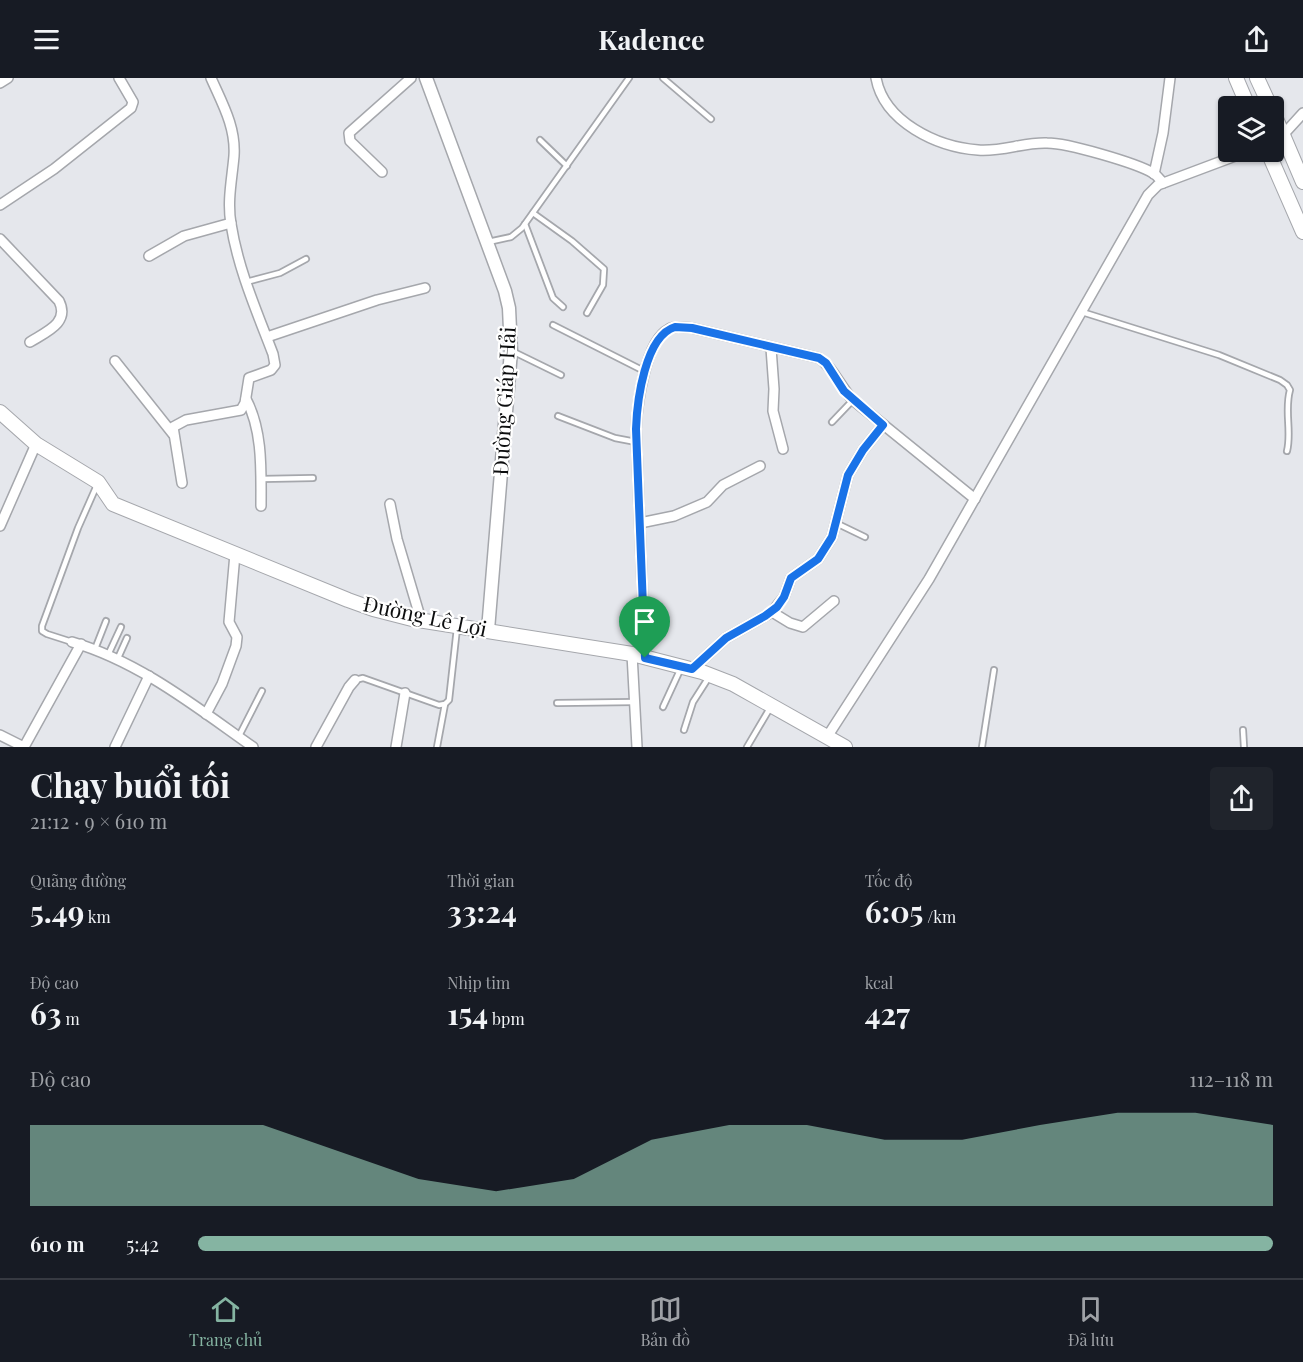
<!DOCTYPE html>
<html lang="vi">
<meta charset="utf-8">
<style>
body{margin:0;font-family:"Playfair Display",serif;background:#20242c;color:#f1f3f6;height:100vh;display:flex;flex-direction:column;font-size:22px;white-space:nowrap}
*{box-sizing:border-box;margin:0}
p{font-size:20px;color:#9ea1a6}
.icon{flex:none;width:33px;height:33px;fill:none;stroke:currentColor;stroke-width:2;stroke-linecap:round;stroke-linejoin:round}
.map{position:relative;height:669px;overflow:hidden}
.side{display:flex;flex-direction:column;background:#171b24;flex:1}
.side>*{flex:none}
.controls{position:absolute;left:1218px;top:18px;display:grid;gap:12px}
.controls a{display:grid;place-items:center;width:66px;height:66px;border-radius:6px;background:#171b24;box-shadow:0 2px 4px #0004;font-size:30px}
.pin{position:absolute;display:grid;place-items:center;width:51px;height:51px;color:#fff;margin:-62px -26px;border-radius:50% 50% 50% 0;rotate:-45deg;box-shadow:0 0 6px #0007}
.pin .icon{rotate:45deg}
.round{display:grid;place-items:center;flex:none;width:63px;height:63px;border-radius:6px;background:#20242c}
.summary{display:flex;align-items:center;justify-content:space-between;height:102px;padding:0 30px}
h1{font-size:33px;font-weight:700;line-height:45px}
.metrics{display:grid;grid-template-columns:repeat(3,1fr);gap:9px;height:102px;padding:6px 30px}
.metrics div{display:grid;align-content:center}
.metrics b{font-size:30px;font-weight:700}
.metrics small{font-size:16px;font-weight:400}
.metrics p{font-size:16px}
.chart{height:168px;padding:12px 30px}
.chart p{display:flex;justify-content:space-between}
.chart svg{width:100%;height:108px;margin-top:6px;fill:#85b4a2;opacity:.7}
ul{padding:0 30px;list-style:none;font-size:20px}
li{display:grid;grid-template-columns:96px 72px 1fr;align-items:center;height:45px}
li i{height:15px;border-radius:8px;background:#85b4a2}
header{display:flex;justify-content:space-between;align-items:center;height:78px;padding:0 30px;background:#171b24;font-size:27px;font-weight:700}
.menu{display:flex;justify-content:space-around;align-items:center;height:84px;border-top:2px solid #363941;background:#171b24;font-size:16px;color:#9ea1a6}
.menu a{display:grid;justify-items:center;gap:3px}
.menu .selected{color:#85b4a2}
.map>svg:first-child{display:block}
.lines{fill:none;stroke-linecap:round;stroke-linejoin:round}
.service-casing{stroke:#a5a7ac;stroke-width:8}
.minor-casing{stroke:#a5a7ac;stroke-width:12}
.tertiary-casing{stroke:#a5a7ac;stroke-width:15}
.secondary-casing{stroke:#a5a7ac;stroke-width:16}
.service{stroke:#fff;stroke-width:4.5}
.minor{stroke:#fff;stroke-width:9}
.tertiary{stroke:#fff;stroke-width:12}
.secondary{stroke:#fff;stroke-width:14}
.route-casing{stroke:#fff;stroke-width:12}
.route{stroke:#1a73e8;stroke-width:8}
.labels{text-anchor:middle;stroke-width:4.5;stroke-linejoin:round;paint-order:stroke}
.street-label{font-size:21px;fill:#0d0e0f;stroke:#fff}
</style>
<header><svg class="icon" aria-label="menu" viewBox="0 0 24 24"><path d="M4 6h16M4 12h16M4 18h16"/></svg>Kadence<svg class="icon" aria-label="share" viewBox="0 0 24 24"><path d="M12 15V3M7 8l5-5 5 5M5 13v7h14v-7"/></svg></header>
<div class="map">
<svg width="1303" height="669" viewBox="0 0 1303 669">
<rect width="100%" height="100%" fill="#e5e7ec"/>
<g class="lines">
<defs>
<g id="service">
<path d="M663,0l48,41"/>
<path d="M540,62l27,26"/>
<path d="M533,135l39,28 32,28 -1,16 -16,28"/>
<path d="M525,146l28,74 10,9"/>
<path d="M488,164l23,-5 11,-9 107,-150"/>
<path d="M246,204l34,-9 26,-14"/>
<path d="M1082,234l137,43 61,25 7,5 3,5c-6,21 2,41 -3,61"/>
<path d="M553,247l91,46"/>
<path d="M514,274l47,23"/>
<path d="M558,338l57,22 21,4"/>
<path d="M832,344l21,-22"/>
<path d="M261,401l52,-1"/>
<path d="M836,445l29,14"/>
<path d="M72,564l-25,-8 -5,-3v-5l36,-98 19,-43"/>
<path d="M95,571l11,-28"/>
<path d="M108,577l13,-28"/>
<path d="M118,580l9,-20"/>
<path d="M355,602l8,-2 76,27 6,-1"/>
<path d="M557,625l77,-1"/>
<path d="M663,629l18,-39"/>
<path d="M684,652l9,-28 16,-25"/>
<path d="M1243,652l1,17"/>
<path d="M239,658l23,-45"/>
<path d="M437,669l8,-43 4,-4 8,-72"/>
<path d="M747,669l23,-39"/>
<path d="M982,669l12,-77"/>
</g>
<g id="minor">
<path d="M876,0c8,44 61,69 102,72 24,2 46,-8 69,-7 21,0 89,20 106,30 4,2 7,7 10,10"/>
<path d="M0,5l8,-5"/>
<path d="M1274,62l9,-5 20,-22"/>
<path d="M382,94l-32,-31 -1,-8 62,-55"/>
<path d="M1154,96l9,-41 7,-55"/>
<path d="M0,127l54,-36 77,-61 2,-6 -14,-24"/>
<path d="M0,161l59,62c11,22 -13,31 -29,41"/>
<path d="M149,178l35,-20 47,-13"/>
<path d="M267,259l110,-37 48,-12"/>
<path d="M771,270l3,41 -1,22 10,38"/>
<path d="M115,283l58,73"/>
<path d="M246,321c17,32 15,72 15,107"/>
<path d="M182,405l-9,-56 13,-7 55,-10 4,-7 4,-25 22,-8 4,-5 -2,-11c-16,-42 -35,-85 -42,-130 -4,-23 1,-45 3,-68 2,-29 -12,-53 -23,-78"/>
<path d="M390,426l7,35 24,81"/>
<path d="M640,445l34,-7 33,-14 16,-17 37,-19"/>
<path d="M0,448l36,-82"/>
<path d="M772,534l18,11 13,4 31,-26"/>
<path d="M72,564c68,20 124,65 181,105"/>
<path d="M632,576l5,93"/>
<path d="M645,580l-9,-229c1,-24 9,-88 33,-100 7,-4 16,-1 23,-1l127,30c14,9 22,30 34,42l122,99"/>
<path d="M692,591l34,-31 46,-26 12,-15 7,-19 27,-19 14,-22 16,-62 15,-25 20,-25"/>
<path d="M206,636l16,-30 14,-38 1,-9 -8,-15 6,-68"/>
<path d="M0,657l24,12"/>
<path d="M827,659l102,-158 219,-384 10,-10 88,-33"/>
<path d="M24,669l57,-103"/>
<path d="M115,669l34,-71"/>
<path d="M316,669l33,-60 6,-7"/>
<path d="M396,669l9,-54"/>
</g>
<path id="tertiary" d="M426,0l79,213 4,17 2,43 -23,279"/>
<g id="secondary">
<path d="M1236,0l12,28"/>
<path d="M1257,0l13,28"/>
<path d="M1274,36l29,68"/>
<path d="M1268,74l35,80"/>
<path d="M0,334l36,32 62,38 15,22 235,96 25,9 39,10 220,35 70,18 31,12 112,63"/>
</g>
</defs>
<use href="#service" class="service-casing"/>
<use href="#minor" class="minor-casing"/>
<use href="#tertiary" class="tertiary-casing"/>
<use href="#secondary" class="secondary-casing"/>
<use href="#service" class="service"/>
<use href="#minor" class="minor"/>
<use href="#tertiary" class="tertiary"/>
<use href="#secondary" class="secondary"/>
</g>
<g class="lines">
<defs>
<path id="route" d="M675,249l17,1 127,30 7,5 18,28 39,34 -20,25 -15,25 -16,62 -14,22 -27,19 -7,19 -7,10 -12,9 -39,22 -34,31 -47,-11 -9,-229c1,-28 9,-93 39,-102z"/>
</defs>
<use href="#route" class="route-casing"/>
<use href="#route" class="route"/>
</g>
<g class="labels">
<g class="street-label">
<text transform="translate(505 323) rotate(-87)" y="7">Đường Giáp Hải</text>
<text transform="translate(425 539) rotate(12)" y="7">Đường Lê Lợi</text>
</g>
</g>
</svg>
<div class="controls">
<a><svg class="icon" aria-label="layers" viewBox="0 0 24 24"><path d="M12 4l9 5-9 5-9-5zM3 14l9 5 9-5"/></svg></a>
</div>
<div class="pin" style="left:645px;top:580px;background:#1e9e55"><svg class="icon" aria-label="arrive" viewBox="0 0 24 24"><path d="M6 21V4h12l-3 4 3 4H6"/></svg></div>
</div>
<section class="side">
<div class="summary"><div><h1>Chạy buổi tối</h1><p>21:12 · 9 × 610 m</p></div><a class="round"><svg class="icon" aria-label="share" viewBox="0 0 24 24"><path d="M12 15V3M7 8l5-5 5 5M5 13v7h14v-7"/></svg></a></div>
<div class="metrics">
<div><p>Quãng đường</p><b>5.49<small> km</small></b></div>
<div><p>Thời gian</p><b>33:24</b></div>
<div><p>Tốc độ</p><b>6:05<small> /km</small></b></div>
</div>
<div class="metrics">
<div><p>Độ cao</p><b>63<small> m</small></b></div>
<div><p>Nhịp tim</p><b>154<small> bpm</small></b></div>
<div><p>kcal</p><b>427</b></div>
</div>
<div class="chart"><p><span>Độ cao</span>112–118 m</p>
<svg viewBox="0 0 160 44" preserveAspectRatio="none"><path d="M0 44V11L10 11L20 11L30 11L40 22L50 33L60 38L70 33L80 17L90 11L100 11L110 17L120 17L130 11L140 6L150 6L160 11V44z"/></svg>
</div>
<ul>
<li><b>610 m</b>5:42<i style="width:100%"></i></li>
</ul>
</section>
<nav class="menu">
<a class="selected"><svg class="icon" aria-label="home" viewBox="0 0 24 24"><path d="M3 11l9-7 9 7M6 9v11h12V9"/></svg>Trang chủ</a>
<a><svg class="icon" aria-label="map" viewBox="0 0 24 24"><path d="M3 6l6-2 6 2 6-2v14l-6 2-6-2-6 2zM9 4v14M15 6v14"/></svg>Bản đồ</a>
<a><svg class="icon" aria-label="saved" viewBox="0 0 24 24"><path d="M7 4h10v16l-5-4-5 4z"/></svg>Đã lưu</a>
</nav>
